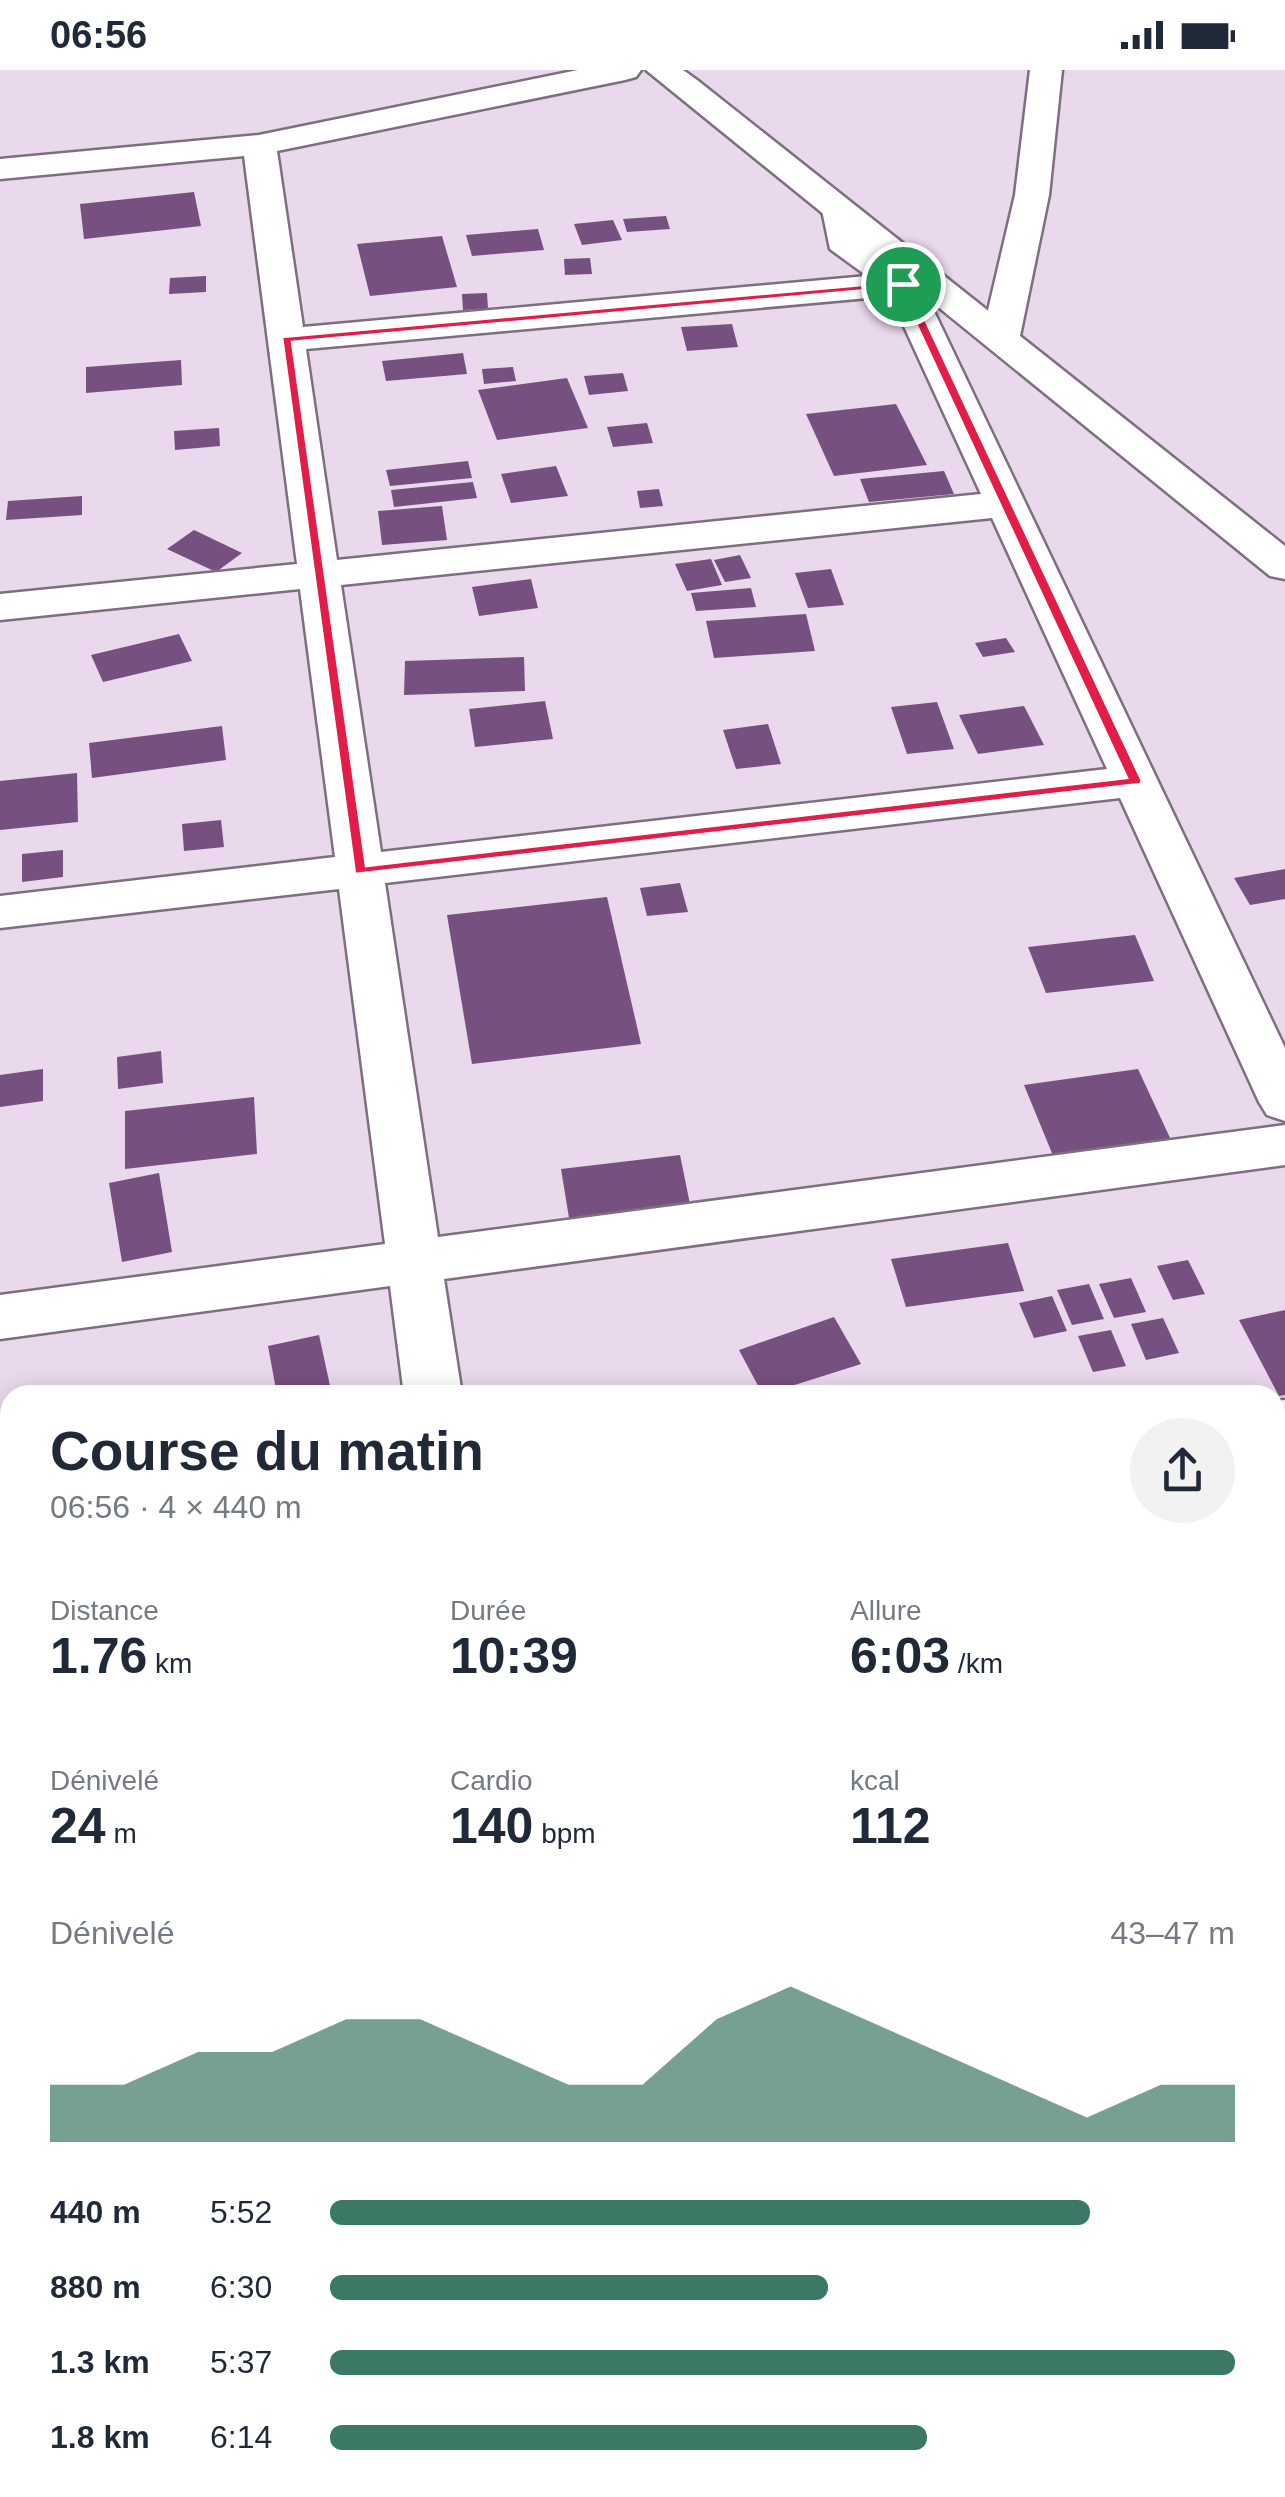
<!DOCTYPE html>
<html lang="fr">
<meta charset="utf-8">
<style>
body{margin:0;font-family:Arial,sans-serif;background:#f2f2f3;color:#1f2937;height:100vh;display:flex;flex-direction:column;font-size:38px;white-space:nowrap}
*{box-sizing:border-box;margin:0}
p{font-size:32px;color:#747a83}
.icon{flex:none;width:55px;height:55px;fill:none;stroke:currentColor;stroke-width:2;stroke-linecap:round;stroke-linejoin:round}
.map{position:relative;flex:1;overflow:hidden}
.side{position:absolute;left:0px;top:1315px;width:1285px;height:1112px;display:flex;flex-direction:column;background:#fff;border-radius:30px 30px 0 0;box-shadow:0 5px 25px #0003}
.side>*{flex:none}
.pin{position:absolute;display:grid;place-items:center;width:85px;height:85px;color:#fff;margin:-42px;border:5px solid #fff;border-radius:50%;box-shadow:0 2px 10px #0007}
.round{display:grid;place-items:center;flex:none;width:105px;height:105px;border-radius:52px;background:#f2f2f3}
.overview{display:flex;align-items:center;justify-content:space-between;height:170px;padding:0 50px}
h1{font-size:55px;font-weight:600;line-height:75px}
.figures{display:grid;grid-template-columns:repeat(3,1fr);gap:15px;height:170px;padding:10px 50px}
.figures div{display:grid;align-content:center}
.figures b{font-size:50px;font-weight:600}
.figures small{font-size:28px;font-weight:400}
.figures p{font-size:28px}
.chart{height:280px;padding:20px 50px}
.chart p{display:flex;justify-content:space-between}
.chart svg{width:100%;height:180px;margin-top:10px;fill:#3b7966;opacity:.7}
ul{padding:0 50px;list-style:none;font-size:32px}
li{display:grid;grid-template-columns:160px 120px 1fr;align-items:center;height:75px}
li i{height:25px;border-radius:12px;background:#3b7966}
.status{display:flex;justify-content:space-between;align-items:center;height:70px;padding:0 50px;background:#fff;direction:ltr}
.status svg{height:28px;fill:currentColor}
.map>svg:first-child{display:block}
.building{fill:#76507e}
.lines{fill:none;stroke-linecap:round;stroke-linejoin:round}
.lane-casing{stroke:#7e6e80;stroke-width:5}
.street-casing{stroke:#7e6e80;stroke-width:5}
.primary-casing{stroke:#7e6e80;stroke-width:5}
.lane{fill:#fff;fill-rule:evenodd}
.street{fill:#fff;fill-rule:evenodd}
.primary{fill:#fff;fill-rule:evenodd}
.route{fill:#e11d48;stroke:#fff;stroke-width:2.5;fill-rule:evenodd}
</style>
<div class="status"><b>06:56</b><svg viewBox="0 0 49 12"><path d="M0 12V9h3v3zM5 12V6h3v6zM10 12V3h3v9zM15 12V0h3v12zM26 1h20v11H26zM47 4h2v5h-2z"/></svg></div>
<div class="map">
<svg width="1285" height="2427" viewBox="0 0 1285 2427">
<rect width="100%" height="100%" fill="#ead8ed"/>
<g class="building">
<path d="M194,122l7,34 -117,13 -4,-35z"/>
<path d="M666,146l4,13 -43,3 -4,-13z"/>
<path d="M613,150l9,20 -40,5 -8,-21z"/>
<path d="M538,159l6,21 -72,6 -6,-21z"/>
<path d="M442,166l15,51 -87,9 -13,-52z"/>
<path d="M590,188l2,16 -27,1 -1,-16z"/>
<path d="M206,206v16l-37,2 1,-16z"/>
<path d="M487,223l1,16 -25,1 -1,-16z"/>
<path d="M732,254l6,23 -51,4 -6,-24z"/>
<path d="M463,283l4,21 -81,7 -4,-20z"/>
<path d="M181,290l1,25 -96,8v-26z"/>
<path d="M513,297l3,14 -32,3 -2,-15z"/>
<path d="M623,303l5,18 -39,4 -5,-19z"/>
<path d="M567,308l21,50 -91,12 -19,-50z"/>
<path d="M896,334l31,61 -93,11 -28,-62z"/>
<path d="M647,353l6,20 -40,4 -6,-20z"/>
<path d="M219,358l1,18 -45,4 -1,-19z"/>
<path d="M468,391l4,17 -82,8 -4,-16z"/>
<path d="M556,396l12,30 -57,7 -10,-29z"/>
<path d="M944,401l10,23 -85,8 -9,-23z"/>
<path d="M473,412l4,16 -83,9 -3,-17z"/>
<path d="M659,419l4,17 -23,2 -3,-17z"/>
<path d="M82,426v19l-76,5 2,-19z"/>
<path d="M442,436l5,34 -65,5 -4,-34z"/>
<path d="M194,460l48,23 -26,19 -49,-23z"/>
<path d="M740,485l11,23 -26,4 -11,-22z"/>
<path d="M711,489l11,26 -35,6 -12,-27z"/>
<path d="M831,499l13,36 -36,3 -13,-35z"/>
<path d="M531,509l7,29 -59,8 -7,-29z"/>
<path d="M751,518l5,19 -60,4 -5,-18z"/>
<path d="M806,544l9,37 -101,7 -8,-37z"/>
<path d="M179,564l13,27 -89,21 -12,-27z"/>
<path d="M1006,568l9,14 -32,5 -8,-14z"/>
<path d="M524,587l1,34 -121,4 1,-34z"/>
<path d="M545,631l8,38 -78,8 -6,-38z"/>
<path d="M937,632l17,47 -47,5 -16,-47z"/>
<path d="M1024,636l20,39 -66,9 -19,-39z"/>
<path d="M768,654l13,40 -45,5 -13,-39z"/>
<path d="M222,656l4,34 -134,18 -3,-35z"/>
<path d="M77,703l1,49 -78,8v-49z"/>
<path d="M221,750l3,27 -40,4 -2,-27z"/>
<path d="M63,780v27l-41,5v-28z"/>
<path d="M1285,799v30l-35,6 -16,-27z"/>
<path d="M680,813l8,29 -41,4 -7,-28z"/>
<path d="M607,827l34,147 -169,20 -25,-149z"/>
<path d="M1135,865l19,46 -108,12 -18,-46z"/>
<path d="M161,981l2,32 -45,6 -1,-32z"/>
<path d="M43,999v32l-43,6v-32z"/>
<path d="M1138,999l33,71 -117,18 -30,-73z"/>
<path d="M254,1027l3,57 -132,15v-58z"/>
<path d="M680,1085l11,54 -121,15 -9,-55z"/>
<path d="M159,1103l13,79 -50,10 -13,-79z"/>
<path d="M1008,1173l16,48 -118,16 -15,-48z"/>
<path d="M1188,1190l17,34 -32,6 -16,-34z"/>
<path d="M1131,1208l15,34 -32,6 -15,-34z"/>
<path d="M1089,1214l15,35 -32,6 -15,-35z"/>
<path d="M1052,1226l15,35 -33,7 -15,-35z"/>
<path d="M1285,1240v85l-6,1 -40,-76z"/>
<path d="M834,1247l27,47 -98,31 -24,-45z"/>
<path d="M1163,1248l16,35 -33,7 -15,-36z"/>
<path d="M1111,1260l15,36 -33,6 -15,-36z"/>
<path d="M319,1265l13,60h-55l-9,-49z"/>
<path d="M1285,1427v57l-10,-25v-30z"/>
<path d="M1285,1590v58l-10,-26v-30z"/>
<path d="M10,1991v79l-10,1v-79z"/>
<path d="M1285,2087v79l-4,1 -6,-13v-65z"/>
<path d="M10,2098v72l-10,2v-73z"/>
<path d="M10,2187v87l-10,1v-87z"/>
<path d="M63,2418h107l1,9h-107z"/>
<path d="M262,2418h56v1l-56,8z"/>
<path d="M877,2418h41l2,9h-81z"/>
</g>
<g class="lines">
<defs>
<path id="lane" d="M1285,1980v44l-10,2v-44z"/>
<g id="street">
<path d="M578,0h63l-5,7 -11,3 -348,71 26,176 564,-51 -37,-27 -8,-39 5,-7 12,-3 12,3 13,41 52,32 5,8 364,764v73l-18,-6 -8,-13 -139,-304 -735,85 53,354 847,-112v40l-841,114 18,116h-58l-14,-109 -390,53v-44l385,-51 -46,-355 -339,39v-32l335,-39 -35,-268 -300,31v-26l297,-30 -53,-408 -244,23v-20l259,-24zM890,226l91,198 -644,66 -31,-211zM992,448l115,251 -726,83 -40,-267z"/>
<path d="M1030,0h32l-13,125 -29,141 -6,8 -13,3 -13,-3 -6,-8 33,-141z"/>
<path d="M1285,1330v48l-10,1v-48z"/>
<path d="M10,1764v62l-10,1v-62z"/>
<path d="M545,2418h78l2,9h-78z"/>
</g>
<path id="primary" d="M646,0h37l14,10 588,466v33l-15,-3z"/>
</defs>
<use href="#lane" class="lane-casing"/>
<use href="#street" class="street-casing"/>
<use href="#primary" class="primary-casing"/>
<use href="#lane" class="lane"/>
<use href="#street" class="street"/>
<use href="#primary" class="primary"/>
</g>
<path class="route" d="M907,211l235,500 -2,3 -785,90 -73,-537zM899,217l228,491 -761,88 -74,-524z"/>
</svg>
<div class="pin" style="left:903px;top:214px;background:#1e9e55"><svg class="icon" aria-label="arrive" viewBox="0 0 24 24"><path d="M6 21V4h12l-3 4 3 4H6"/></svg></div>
<section class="side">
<div class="overview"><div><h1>Course du matin</h1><p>06:56 · 4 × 440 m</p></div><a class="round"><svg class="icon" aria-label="share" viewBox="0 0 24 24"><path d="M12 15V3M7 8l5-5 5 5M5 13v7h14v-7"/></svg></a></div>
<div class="figures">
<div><p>Distance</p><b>1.76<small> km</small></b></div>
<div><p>Durée</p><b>10:39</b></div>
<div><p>Allure</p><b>6:03<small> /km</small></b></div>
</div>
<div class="figures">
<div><p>Dénivelé</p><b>24<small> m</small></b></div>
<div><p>Cardio</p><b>140<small> bpm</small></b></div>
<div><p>kcal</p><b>112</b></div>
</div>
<div class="chart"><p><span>Dénivelé</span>43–47 m</p>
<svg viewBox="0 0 160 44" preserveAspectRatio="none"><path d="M0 44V30L10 30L20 22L30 22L40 14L50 14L60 22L70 30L80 30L90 14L100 6L110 14L120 22L130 30L140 38L150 30L160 30V44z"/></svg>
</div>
<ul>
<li><b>440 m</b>5:52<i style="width:84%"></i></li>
<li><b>880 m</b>6:30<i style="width:55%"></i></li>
<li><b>1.3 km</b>5:37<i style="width:100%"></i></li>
<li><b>1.8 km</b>6:14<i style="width:66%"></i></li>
</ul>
</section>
</div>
